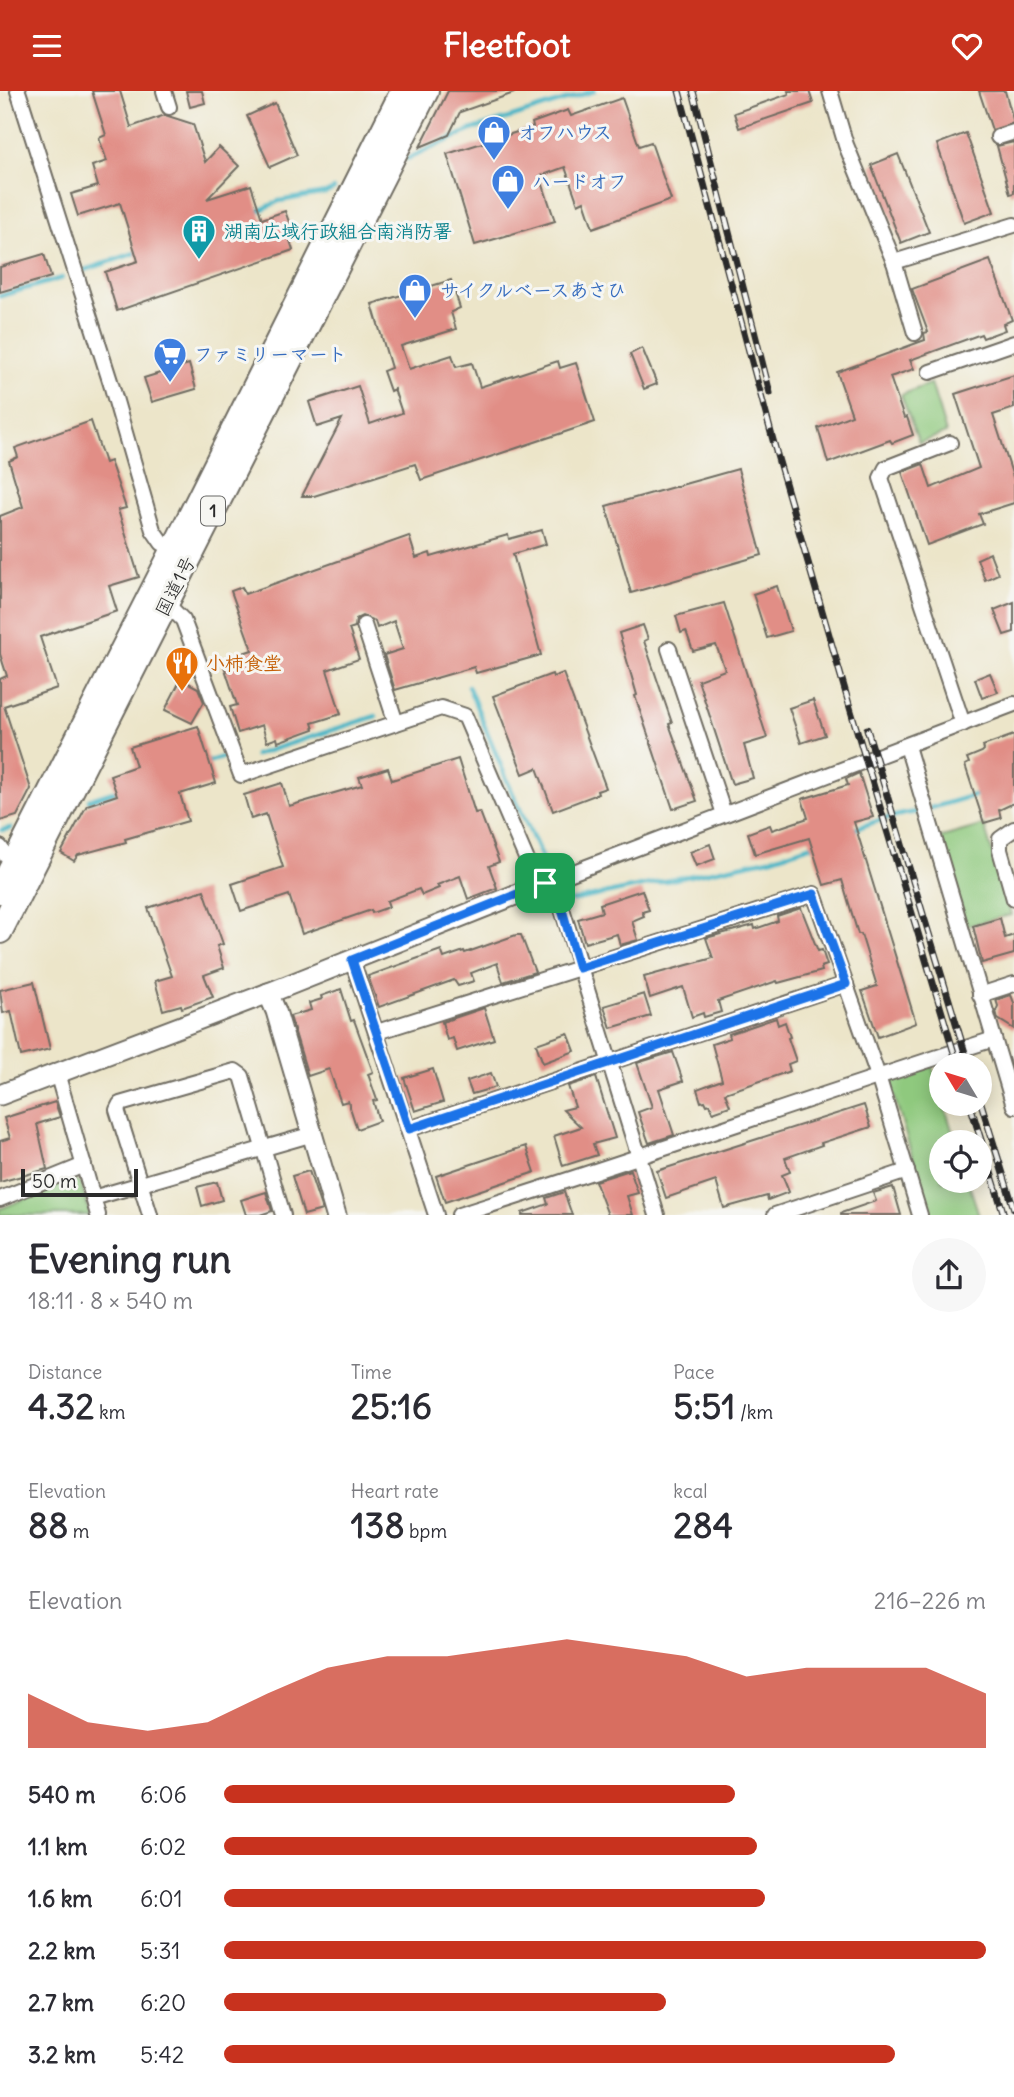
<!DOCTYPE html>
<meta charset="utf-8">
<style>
body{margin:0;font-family:Delius,"Klee One",sans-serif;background:#f7f7f7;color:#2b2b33;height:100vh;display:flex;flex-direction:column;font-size:26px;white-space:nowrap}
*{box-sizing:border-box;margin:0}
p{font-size:23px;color:#7c7c81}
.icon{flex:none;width:38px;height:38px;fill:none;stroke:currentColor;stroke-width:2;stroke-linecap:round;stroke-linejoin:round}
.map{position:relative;height:1124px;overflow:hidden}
.panel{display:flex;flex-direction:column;background:#fff;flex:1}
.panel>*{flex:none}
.needle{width:46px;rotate:308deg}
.buttons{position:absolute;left:929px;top:962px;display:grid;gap:14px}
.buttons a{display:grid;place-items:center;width:63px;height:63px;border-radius:50%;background:#fff;box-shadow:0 4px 18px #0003;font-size:35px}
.scale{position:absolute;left:21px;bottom:18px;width:117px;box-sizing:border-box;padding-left:7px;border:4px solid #2b2b2b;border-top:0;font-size:19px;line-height:24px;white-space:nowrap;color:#2b2b2b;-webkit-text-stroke:5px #f6f6f2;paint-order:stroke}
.pin{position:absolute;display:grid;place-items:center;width:60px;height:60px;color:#fff;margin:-30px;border-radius:14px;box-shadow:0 4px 10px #0006}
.round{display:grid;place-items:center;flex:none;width:74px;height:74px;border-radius:37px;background:#f7f7f7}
.headline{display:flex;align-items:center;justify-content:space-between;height:119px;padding:0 28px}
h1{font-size:38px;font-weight:700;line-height:52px}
.stats{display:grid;grid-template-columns:repeat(3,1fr);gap:10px;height:119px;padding:7px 28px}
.stats div{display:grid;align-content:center}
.stats b{font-size:35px;font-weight:700}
.stats small{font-size:19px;font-weight:400}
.stats p{font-size:19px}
.chart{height:196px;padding:14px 28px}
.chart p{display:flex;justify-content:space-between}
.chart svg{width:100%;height:126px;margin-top:7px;fill:#c8321e;opacity:.7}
ul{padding:0 28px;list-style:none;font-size:23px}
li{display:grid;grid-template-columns:112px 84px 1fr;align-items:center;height:52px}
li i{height:18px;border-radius:9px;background:#c8321e}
header{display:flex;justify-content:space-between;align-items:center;height:91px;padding:0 28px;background:#c8321e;color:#fff;font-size:32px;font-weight:700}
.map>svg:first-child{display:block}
.green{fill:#8fc97e;stroke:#5d7a54;stroke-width:2}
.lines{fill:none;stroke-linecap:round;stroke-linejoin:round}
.stream{stroke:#4ab6c6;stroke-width:4.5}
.building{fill:#e18e86}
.street-casing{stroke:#6f6c62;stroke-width:18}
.secondary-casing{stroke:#6f6c62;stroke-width:23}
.highway-casing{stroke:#6f6c62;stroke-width:28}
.street{stroke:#fff;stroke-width:14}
.secondary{stroke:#fff;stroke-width:19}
.highway{stroke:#fff;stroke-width:24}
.rail-casing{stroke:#2b2b2b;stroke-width:7}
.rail{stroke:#f6f6f2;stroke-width:4.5;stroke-dasharray:13;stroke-linecap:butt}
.route-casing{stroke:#fff;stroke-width:14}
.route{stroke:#1a73e8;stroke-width:9}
.labels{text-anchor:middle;stroke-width:6;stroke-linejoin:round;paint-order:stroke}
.shield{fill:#f6f6f2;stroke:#686867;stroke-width:2}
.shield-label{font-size:18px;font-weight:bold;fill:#2b2b2b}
.shop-label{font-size:19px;font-weight:bold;fill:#366cbe;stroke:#f6f6f2;text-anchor:start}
.culture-label{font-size:19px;font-weight:bold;fill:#0d838f;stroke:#f6f6f2;text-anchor:start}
.street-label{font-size:19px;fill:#2b2b2b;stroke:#f6f6f2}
.food-label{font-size:19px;font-weight:bold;fill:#c56008;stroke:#f6f6f2;text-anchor:start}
</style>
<header><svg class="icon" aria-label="menu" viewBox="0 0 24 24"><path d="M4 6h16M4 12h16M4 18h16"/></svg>Fleetfoot<svg class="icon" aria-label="heart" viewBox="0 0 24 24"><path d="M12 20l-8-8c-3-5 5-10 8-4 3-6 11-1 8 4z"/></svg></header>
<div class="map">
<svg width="1014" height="1124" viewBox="0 0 1014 1124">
<rect width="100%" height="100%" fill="#f6f6f2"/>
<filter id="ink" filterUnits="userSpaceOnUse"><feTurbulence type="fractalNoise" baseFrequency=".0143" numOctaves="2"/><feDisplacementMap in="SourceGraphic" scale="14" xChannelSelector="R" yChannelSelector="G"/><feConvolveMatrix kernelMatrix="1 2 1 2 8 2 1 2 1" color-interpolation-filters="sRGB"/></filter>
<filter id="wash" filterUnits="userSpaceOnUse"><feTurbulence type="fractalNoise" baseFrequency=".00686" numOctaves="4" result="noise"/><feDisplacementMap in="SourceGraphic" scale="28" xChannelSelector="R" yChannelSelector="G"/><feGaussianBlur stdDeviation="1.57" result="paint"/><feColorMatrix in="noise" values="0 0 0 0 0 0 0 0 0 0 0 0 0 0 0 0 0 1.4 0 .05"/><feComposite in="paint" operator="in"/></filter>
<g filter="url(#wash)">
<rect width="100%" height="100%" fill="#ece5c9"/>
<g class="green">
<path d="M931,292l15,50 -27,10 -18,-48z"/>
<path d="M984,734l27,90 -45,11 -27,-88z"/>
<path d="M932,975l9,30 1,8h2l12,39h-14v38h26l11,34h-49l-39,-129 3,-6z"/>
<path d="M72,1088l9,5 9,31h-90v-6z"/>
</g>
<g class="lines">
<g class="stream">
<path d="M407,68l64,-29 123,-39"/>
<path d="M255,122l24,-12 47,-8 8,-4"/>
<path d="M85,179l56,-19"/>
<path d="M0,205l62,-18"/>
<path d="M468,595l41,99 35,77"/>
<path d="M255,664l121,-39"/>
<path d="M204,672l19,-6"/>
<path d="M89,709l30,-10"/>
<path d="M931,717l47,-14"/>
<path d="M2,739l9,-2"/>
<path d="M853,739c22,-9 43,-16 66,-18"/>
<path d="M571,810l198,-42 47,-15"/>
</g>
</g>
<g id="blocks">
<g class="building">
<path d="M92,0h28l11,36 34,-12 28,9 12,38 14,-15 20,19 -32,33 44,-14 11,34 23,-8 8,22 -5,1 5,16 -176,61 -12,-39 33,-11 -18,-58 -42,13 -7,-22 27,-8 -6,-20 15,-5 -8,-23 7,-3z"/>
<path d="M186,0h16l3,12 -15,4z"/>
<path d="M448,0h66v2l-54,19 -11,23 -29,12z"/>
<path d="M788,0h21l4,12 -74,25 -5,-15 55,-19z"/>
<path d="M979,0h26l9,32 -22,7z"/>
<path d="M622,7l17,48 12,-4 20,58 -78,28 -9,-27 -6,3 -13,-37 -25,9 15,45 -80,24 -28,-91 86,-27 -1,-4 36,-13 3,6z"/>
<path d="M275,12l22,52 -27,12 -23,-51z"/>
<path d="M966,42l28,79 -30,11 -27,-79z"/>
<path d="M1014,51v51l-4,1 -13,-48z"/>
<path d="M898,63l31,78 -28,11 -30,-78z"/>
<path d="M44,163l7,23 -51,15v-25z"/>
<path d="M990,169l22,60 -9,4 2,6 -22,8 -2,-4 -71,26 4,9 -24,8 14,41 3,-1 6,18 -21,8 -2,-3 -62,23 -10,-35 34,-13 -15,-43 88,-32 -1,-7 4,-1 -16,-43z"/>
<path d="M451,189l9,28 -9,4 5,17 -55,17 8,23 43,-14 4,12 16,-4 8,24 78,-26 2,7 16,-5 19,59 -174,58 -6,-16 -101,32h-12l40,-77 -25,8 -8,-25 49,-16 12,38 32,-11 -8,-24 -4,2 -7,-20 8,-3 -19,-64z"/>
<path d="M642,257l15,36 -13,5 -14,-35z"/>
<path d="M189,273l7,25 -44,13 -8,-24z"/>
<path d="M1014,284v33l-21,7 21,65v23l-35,11 4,10 -56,21 -25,-73 21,-8 8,24 48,-20 -24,-74z"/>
<path d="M91,330l14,42 5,-2 16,47 -8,2 21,67 -30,9 8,25 -77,26 17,51 -53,18 27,83 -14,27 -17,5v-142l7,-3 -7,-22v-138l23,-9 -14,-46 9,-4 -3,-9z"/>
<path d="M738,378l24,86 -131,38 -25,-87z"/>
<path d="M542,439l4,14 -33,10 28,101 -65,18 -2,-6 -79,23 -11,-35 19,-6 -9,-28 -17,7 -2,-7 -13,-5 -6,3 -1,8 -6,2 10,30 -32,11 14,44 -29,9 2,6 -36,13 -1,-4 -10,4 -5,-17 -24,8 -8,-26 7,-2 -15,-45 30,-10 -21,-59 11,-4 3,7 164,-58 7,22 14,-5 1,4 77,-22 1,4z"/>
<path d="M990,462l8,21 -13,6 -8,-21z"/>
<path d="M777,495l14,45 -24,7 -14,-44z"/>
<path d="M1014,511v30l-10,3 -10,-25z"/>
<path d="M724,512l43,135 -23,7 9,33 -21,6 -34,-104 27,-10 -9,-25 -23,6 -7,-20 -5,2 -5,-17z"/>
<path d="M643,534l5,14 -4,2 28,82 -3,1 28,77 -24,8 -38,-113 2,-1 -18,-62z"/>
<path d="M563,582l43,115 -9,3 1,3 -45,17 -16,-43 -14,6 -30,-78 59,-22 1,3z"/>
<path d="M990,582l8,19 -16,6 -7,-19z"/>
<path d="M181,588l17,9 6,14 -12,21 -27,-13z"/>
<path d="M813,609l12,35 -24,8 -12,-35z"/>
<path d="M198,635l18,57 -36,11 8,27 -63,18 1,3 -48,13 -4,6 -13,-8 26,-48 30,-10 -7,-20 26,-9 -6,-19z"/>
<path d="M1014,644v68l-15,7 2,8 -17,5 -19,-58 4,-2 -2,-5 15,-6 2,-2 -1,-4z"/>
<path d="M458,668l17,54 5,-1 19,50 -10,4 8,22 -29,11 -8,-23 -23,9 2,3 -17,7 -3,-6 -32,12 2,6 -17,6 -1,-3 -69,24 -13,-39 -48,16 -9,-27 51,-17 -17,-53 -15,5 -7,-24 38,-12 7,23 73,-21 -3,-8 29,-9 4,12z"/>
<path d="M859,682l14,44 -19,5 62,201 -38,14 -16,-46 15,-5 -16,-52h-3l-16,-54 -18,5 -15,-47 -54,16 -7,-21 22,-8 2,5 36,-12 -6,-19 46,-14 -2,-6z"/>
<path d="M710,753l5,15 -19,7 -6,-14z"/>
<path d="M204,799l19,54 -6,2 7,22 -20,7 9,22 -31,11 -1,-3 -18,5 -8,-29 17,-5 -24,-68z"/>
<path d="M642,799l7,20 -7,2 2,4 -12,5 6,19 -18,5 -3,-11 -32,9 -7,-24 24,-7 -2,-8z"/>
<path d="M801,817l17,43 4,-1 5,15 -6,2 1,4 -44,12 -1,-2 -59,20 3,11 -17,5 -1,-4 -11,4 -9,-30 -33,11 -6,-21 69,-19 -7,-20 48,-13 1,4 23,-8 -1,-5z"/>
<path d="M1000,827l5,20 9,-3v19l-32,9 -9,-37z"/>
<path d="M516,844h5l14,37 -32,10 -6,-19 -26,10 3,8 -16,5 -4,-6 -75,27 -11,-31 73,-26 3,8 20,-7 1,2z"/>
<path d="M34,891l16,67 -29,7 -10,-45 -8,2 -3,-23z"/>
<path d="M341,898l10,32 3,-1 19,52 -5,2 9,26 -4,1 6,20 -22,8 -9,-28 -7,2 -12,-34 -21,7 -18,-60 21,-6 -2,-7 13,-4 -1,-3z"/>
<path d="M644,903l7,22 -40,12 -7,-22z"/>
<path d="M1011,904l3,8v26l-16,-10 -2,-8 2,-5 -2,-6z"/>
<path d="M484,917l10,31 -37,12 -4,-13 -6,2 -5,-18z"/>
<path d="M776,927l2,7 7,-3 5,15 -2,1 8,23 -8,3 2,7 -65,22 5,13 -17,6 -3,-8 -3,1 -2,-4 -4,1 -4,-13 25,-9 -10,-36 18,-6 -1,-4z"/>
<path d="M568,942l7,18 -32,12 -7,-19z"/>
<path d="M673,961l10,29 -24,8 15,46 -25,8 -11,-31 14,-5 -15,-44z"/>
<path d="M433,978l10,33 -28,9 -11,-33z"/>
<path d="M491,982l5,14 -24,7 -5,-13z"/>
<path d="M596,986l19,61 -22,6 4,11 -34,11 -9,-30 27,-9 -18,-17 12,-3 -7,-21z"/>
<path d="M55,1011l5,15 -23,7 10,45 -47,13v-41l10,-3 -6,-20z"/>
<path d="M864,1014l7,22 -50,16 1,2 -37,13 5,14 -8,3 7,17 -21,8 -1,-4 -43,12 -8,-27 -50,17 -9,-27z"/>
<path d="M526,1055l9,26 -90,30 -9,-26z"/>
<path d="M630,1079l8,23 -11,3 6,19h-25l-13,-34z"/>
<path d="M309,1080l13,39 -18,5 -12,-39z"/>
<path d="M217,1091l5,18 -20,6 -5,-19z"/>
<path d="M893,1096l8,28h-60v-2l35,-12 -3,-8z"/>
<path d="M266,1101l6,19 -12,4h-14l-5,-15z"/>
<path d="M564,1101l8,23h-50v-2l26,-9 -2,-6z"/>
</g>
</g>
</g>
<g filter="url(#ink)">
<use href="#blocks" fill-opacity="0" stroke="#6f6c62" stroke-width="2"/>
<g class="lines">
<defs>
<g id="street">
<path d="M18,0l93,293 42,146 9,13 12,6"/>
<path d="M164,0l5,16"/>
<path d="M830,0l16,54 48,117 120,-37"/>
<path d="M998,46l16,-5"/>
<path d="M894,171l21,71"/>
<path d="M930,281l84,-29"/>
<path d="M950,352l-64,25 -5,10 82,246"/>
<path d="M166,512l17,17 58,155 200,-67 24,8 67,156 26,24 99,319"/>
<path d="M364,534l32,98"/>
<path d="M669,558l55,165"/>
<path d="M907,655l107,360"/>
<path d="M1014,738l-14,10v11l14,49"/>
<path d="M0,756l6,9 8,7"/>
<path d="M545,792l469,-179"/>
<path d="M352,869l84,255"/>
<path d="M980,904l34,-11"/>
<path d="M377,941l437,-138 64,182 42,139"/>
<path d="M57,982l41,142"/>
<path d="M409,1038l437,-145"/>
<path d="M93,1107l220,-64"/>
<path d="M0,1108l84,-34"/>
<path d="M150,1124l-33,-105 3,-6 115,-33 7,5 41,139"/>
<path d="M459,1124c179,-56 356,-119 535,-176"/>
<path d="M775,1124l132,-44"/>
</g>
<g id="secondary">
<path d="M268,902l8,18 60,204"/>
<path d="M0,1004l279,-106 266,-106"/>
</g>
<g id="highway">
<path d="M0,800l174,-342 229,-458"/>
<path d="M0,840l426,-840"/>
</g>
</defs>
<use href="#street" class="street-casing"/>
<use href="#secondary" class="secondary-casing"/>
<use href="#highway" class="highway-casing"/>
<use href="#street" class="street"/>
<use href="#secondary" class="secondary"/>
<use href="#highway" class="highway"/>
<defs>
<g id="rail">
<path d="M679,0l98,364 74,256 107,355"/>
<path d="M693,0l77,302"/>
<path d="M867,638l102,337"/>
<path d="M980,1009l34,109"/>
<path d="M970,1013l34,111"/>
</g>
</defs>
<use href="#rail" class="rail-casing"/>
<use href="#rail" class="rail"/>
</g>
</g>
<g class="lines" filter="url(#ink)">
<defs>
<path id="route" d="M545,792l13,13 21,72 235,-74 32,90 -437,145 -57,-169z"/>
</defs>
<use href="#route" class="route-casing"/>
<use href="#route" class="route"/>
</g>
<defs>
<symbol id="shop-pin" viewBox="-11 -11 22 30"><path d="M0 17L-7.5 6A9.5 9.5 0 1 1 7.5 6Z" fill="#3f7fe0" stroke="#f6f6f2"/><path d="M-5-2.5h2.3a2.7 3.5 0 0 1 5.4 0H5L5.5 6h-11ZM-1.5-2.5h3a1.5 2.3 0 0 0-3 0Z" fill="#fff"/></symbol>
<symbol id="building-pin" viewBox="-11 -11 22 30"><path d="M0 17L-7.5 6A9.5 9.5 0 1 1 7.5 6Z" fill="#0f9aa8" stroke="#f6f6f2"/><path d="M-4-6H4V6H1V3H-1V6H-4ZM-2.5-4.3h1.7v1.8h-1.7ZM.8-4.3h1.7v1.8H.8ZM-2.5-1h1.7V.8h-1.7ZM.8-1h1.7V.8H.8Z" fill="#fff"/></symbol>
<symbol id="supermarket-pin" viewBox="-11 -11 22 30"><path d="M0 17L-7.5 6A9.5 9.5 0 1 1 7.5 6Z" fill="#3f7fe0" stroke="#f6f6f2"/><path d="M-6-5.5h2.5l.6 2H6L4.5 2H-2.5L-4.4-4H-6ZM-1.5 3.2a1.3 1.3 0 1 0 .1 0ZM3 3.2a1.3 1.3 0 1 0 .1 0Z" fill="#fff"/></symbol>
<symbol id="restaurant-pin" viewBox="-11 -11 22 30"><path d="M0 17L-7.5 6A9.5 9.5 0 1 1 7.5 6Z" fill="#e8710a" stroke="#f6f6f2"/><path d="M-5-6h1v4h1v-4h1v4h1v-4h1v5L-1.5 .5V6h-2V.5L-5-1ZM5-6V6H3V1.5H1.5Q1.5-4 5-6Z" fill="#fff"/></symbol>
</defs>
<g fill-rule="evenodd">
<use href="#shop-pin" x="475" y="22" width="38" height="52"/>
<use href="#shop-pin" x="489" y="71" width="38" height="52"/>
<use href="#building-pin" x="180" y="121" width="38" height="52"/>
<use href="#shop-pin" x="396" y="180" width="38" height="52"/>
<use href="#supermarket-pin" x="151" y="244" width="38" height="52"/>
<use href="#restaurant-pin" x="163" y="553" width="38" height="52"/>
</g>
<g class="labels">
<rect class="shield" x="201" y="405.5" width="24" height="29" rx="5"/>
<g class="shield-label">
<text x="213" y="426">1</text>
</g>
<g class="shop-label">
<text x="518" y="48">オフハウス</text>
<text x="532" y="97">ハードオフ</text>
<text x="440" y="206">サイクルベースあさひ</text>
<text x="194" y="270">ファミリーマート</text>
</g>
<g class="culture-label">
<text x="224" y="147">湖南広域行政組合南消防署</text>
</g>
<g class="street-label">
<text transform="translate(175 495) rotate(-63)" y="7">国道1号</text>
</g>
<g class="food-label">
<text x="206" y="579">小柿食堂</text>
</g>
</g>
</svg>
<div class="buttons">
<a><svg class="needle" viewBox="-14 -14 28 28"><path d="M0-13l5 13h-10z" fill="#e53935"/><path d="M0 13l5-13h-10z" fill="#7c7c81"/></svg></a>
<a><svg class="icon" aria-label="locate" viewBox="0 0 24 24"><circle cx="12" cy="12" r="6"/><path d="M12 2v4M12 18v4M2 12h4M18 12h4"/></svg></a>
</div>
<div class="scale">50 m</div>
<div class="pin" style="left:545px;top:792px;background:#1e9e55"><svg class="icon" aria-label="arrive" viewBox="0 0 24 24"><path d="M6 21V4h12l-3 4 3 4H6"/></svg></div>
</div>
<section class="panel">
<div class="headline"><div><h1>Evening run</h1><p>18:11 · 8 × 540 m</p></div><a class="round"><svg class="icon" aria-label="share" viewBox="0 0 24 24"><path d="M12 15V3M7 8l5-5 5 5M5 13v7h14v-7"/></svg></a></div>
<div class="stats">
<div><p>Distance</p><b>4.32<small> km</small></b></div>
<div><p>Time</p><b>25:16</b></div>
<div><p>Pace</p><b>5:51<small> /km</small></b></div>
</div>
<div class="stats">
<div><p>Elevation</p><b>88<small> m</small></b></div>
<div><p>Heart rate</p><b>138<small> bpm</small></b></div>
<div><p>kcal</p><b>284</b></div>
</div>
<div class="chart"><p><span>Elevation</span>216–226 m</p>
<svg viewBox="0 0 160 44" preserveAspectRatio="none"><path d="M0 44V25L10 35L20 38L30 35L40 25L50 16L60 12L70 12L80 9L90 6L100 9L110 12L120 19L130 16L140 16L150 16L160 25V44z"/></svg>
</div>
<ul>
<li><b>540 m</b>6:06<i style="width:67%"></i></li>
<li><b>1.1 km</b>6:02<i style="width:70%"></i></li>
<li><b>1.6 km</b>6:01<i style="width:71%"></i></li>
<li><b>2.2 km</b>5:31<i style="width:100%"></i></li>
<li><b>2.7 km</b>6:20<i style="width:58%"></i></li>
<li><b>3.2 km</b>5:42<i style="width:88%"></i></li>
</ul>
</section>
